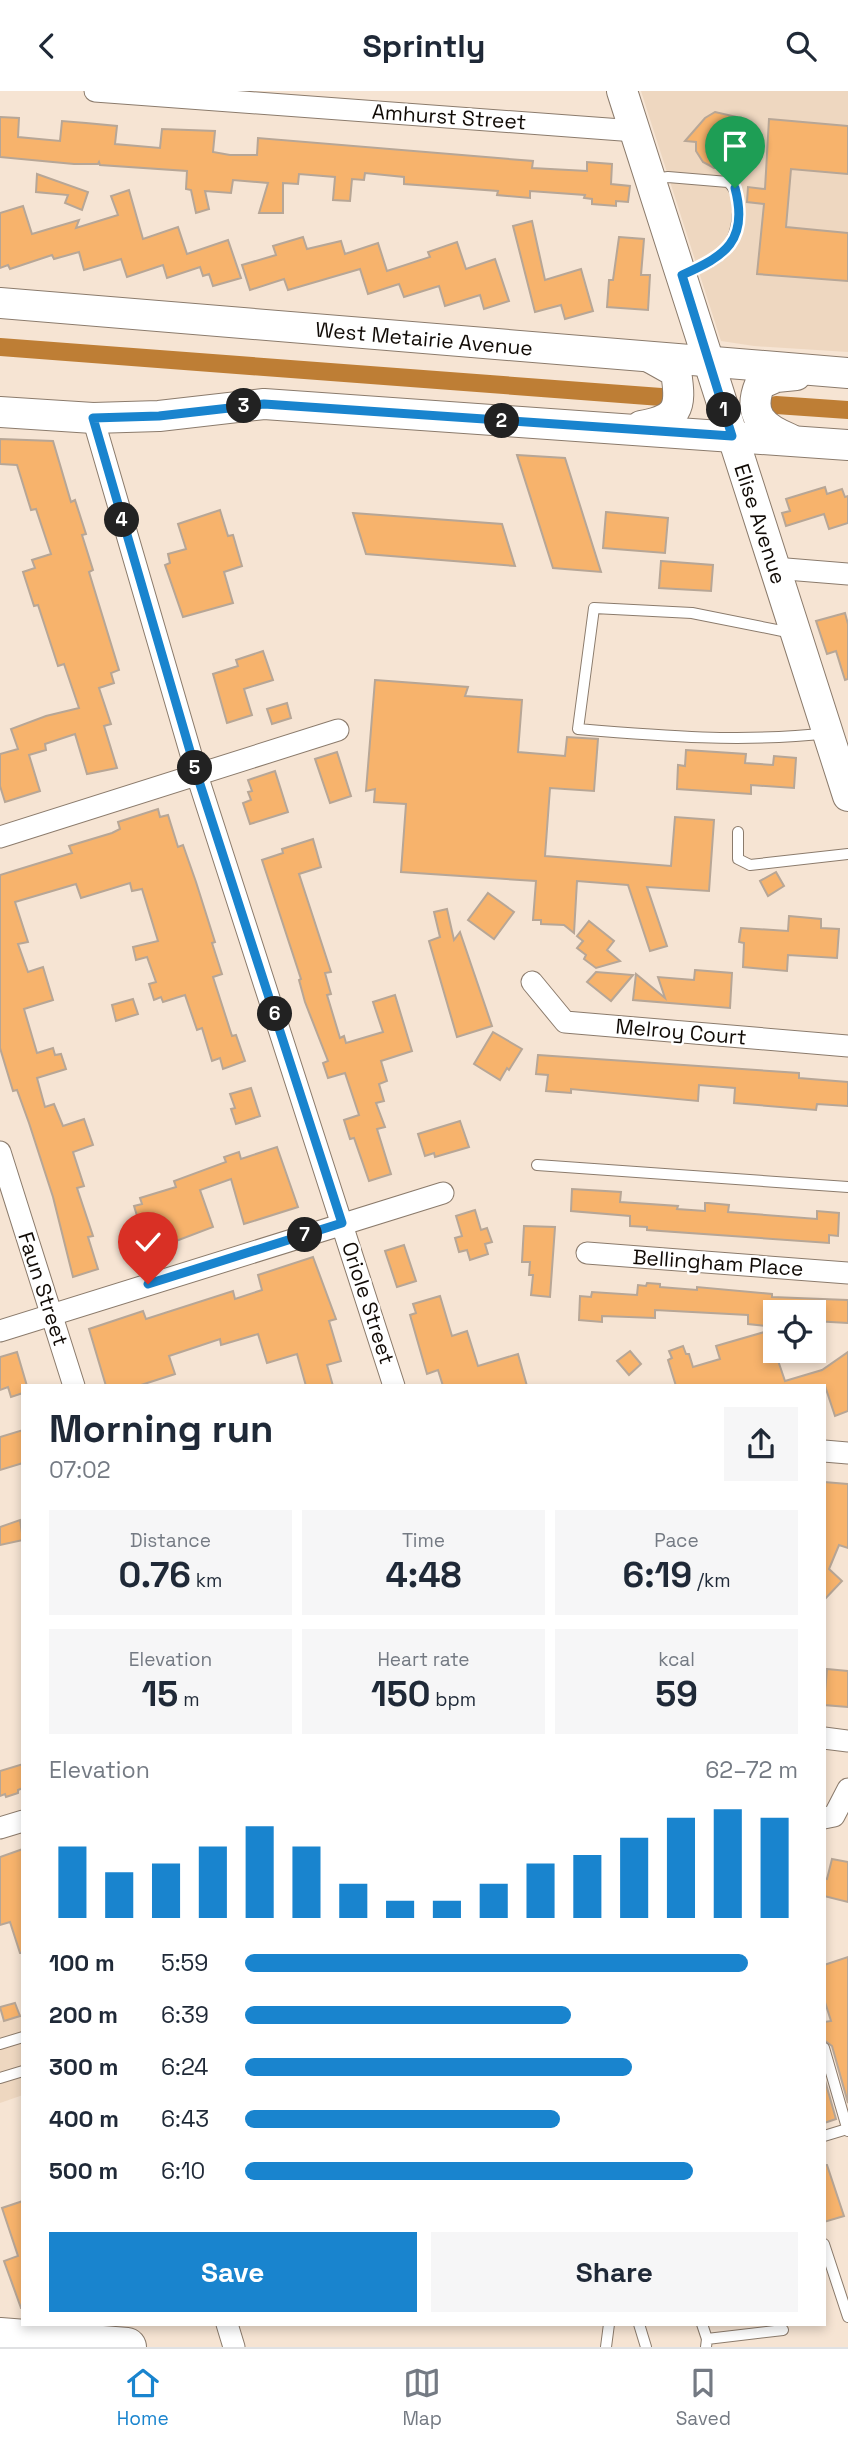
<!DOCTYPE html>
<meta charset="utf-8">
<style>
body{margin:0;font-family:"Space Grotesk",sans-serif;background:#f6f6f7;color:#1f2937;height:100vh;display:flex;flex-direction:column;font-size:26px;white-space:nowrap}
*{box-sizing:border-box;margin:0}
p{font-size:23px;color:#747a83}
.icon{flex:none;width:38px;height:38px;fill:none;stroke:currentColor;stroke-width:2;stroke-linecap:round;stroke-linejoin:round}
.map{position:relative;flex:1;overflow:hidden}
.sheet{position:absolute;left:21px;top:1293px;width:805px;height:942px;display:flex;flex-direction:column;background:#fff;border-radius:0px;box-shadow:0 4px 10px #0003}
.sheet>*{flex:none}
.tools{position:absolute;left:763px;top:1209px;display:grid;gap:14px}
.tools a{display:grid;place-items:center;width:63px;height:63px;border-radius:0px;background:#fff;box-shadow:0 4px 10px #0003;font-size:35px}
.pin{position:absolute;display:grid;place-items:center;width:60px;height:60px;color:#fff;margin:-72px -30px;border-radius:50% 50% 50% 0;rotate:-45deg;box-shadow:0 0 7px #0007}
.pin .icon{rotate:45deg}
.km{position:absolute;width:35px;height:35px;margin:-18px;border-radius:50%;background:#222;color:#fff;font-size:19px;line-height:35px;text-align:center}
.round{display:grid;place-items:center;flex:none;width:74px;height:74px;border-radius:0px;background:#f6f6f7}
.overview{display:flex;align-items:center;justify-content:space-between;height:119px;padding:0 28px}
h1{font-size:38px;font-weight:700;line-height:52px}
.figures{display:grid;grid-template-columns:repeat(3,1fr);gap:10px;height:119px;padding:7px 28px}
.figures div{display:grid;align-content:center;border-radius:0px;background:#f6f6f7;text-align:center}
.figures b{font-size:35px;font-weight:700}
.figures small{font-size:19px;font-weight:400}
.figures p{font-size:19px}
.chart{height:196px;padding:14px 28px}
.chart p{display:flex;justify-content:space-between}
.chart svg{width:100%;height:126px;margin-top:7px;stroke:#1984ce;stroke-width:6}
.cta{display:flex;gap:14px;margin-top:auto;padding:14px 28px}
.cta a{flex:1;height:80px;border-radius:0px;background:#1984ce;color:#fff;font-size:28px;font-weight:700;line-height:80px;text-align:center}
.cta a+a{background:#f6f6f7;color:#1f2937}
ul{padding:0 28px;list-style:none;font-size:23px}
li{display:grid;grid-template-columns:112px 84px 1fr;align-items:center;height:52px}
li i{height:18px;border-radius:9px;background:#1984ce}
header{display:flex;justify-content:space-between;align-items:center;height:91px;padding:0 28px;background:#fff;font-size:32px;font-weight:700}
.tabs{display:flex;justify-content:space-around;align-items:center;height:98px;border-top:2px solid #e0e1e3;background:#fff;font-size:19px;color:#747a83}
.tabs a{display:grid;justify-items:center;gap:4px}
.tabs .current{color:#1984ce}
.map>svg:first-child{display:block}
.built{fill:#eed7c0}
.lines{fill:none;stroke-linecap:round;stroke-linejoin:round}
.canal{stroke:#be7e35;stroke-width:18}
.building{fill:#f7b36c;stroke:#b7a696;stroke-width:2}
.lane-casing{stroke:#8b7b6c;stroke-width:12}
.street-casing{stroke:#8b7b6c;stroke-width:23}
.secondary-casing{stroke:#8b7b6c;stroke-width:32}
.highway-casing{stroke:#8b7b6c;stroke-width:40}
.lane{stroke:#fff;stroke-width:10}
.street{stroke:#fff;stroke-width:21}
.secondary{stroke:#fff;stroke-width:30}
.highway{stroke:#fff;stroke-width:38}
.route-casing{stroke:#fff;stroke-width:14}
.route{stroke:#1984ce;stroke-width:9}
.labels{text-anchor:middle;stroke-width:5;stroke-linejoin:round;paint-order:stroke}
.street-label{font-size:21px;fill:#110b06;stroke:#fff}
</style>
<header><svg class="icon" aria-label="back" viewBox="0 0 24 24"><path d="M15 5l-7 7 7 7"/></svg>Sprintly<svg class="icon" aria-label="search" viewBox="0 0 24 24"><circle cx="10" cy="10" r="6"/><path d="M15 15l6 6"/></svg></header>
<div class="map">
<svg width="848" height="2256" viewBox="0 0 848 2256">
<rect width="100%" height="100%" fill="#f6e4d3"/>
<g class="built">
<path d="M641,0h207v261l-94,-6 -33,-5z"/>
<path d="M23,1922v82l-23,8v-82z"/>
</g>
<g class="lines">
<g class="canal">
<path d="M0,256l661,50"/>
<path d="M776,314l72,5"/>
</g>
</g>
<g class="building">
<path d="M715,21l22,5 8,20h7l-13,23 -12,8h-13l-11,-6 -7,-11v-9l-11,-1 20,-23z"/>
<path d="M0,26l19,1 -1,19 42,4 2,-20 24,2 31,3 -2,18 45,4 2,-19 53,2 -2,21 17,3h27l1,-17 275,23 -1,7 55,3v-9l25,2 -1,20 19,2 -2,16 -12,-1v5l-24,-2v-5l-8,-1 1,-3 -55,-4v7l-33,-3 1,-4 -94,-7v-7l-39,-4 -1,7 -12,-1 -2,22 -17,-1 2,-23 -36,-3 -1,10 -15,-1v30h-24l9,-30 -35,-3 -2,13 -26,-2 4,18 -13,4 -5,-23 -5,-1 1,-18 -87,-6 -1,-3 -1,2h-24l-74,-7z"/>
<path d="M769,28l79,7v48l-57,-5 -5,58 62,6v48l-91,-7 7,-70 -17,-2 1,-15 17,2z"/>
<path d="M37,83l51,18 -6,18 -17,-7 3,-8 -32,-3z"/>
<path d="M129,99l14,49 35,-12 9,27 41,-14 13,38 -28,8 -4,-12 -6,2 -3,-9 -33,11 -4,-13 -36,12 -6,-18 -37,11 -5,-18 -25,7 -2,-4 -42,14 -2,-4 -8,3v-55l23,-7 9,28 47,-14 -3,8 42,-13 -7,-19z"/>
<path d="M532,130l13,59 36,-11 12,42 -28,8 -4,-14 -26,7 -22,-86z"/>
<path d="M303,146l4,12 34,-8 4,13 33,-11 9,28 43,-14 -2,-5 29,-10 9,27 29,-10 14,42 -25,8 -4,-14 -35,11 -6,-20 -35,11 -5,-13 -31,10 -8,-25 -72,21 -4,-11 -34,11 -8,-25 34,-10 -3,-9z"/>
<path d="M619,146l25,2 -3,36h9l-2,35 -41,-3 2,-27h4z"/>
<path d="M0,348l53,2 18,61 4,-2 11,34 -4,1 11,35 -4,2 30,98 -8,3 3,10 -15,5 12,36 -7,2 13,42 -30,6 -12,-40 -30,10 1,6 -17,5 11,36 -35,11 -5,-16v-32l18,-5 -7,-20 35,-13 33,-8 -15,-44 -6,2 -20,-61 -4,1 -11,-34 12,-4 -3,-8 19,-6 -15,-45 -5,1 -14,-45 -17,-1z"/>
<path d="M517,364l48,3 36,114 -48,-4z"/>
<path d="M825,396l2,7 15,-5 3,8 3,-1v27l-19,6 -5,-15 -38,12 -4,-13 8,-2 -4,-12z"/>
<path d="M220,419l8,26 5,-1 9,31 -18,6 9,31 -50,14 -18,-52 5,-2 -2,-9 18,-5 -8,-25z"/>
<path d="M606,421l62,6 -3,35 -62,-5z"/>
<path d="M353,422l149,11 13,42 -149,-12z"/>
<path d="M661,470l52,4 -2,26 -52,-3z"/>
<path d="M845,522l3,11v55l-3,1 -9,-29 -9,3 -11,-33z"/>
<path d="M263,560l10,29 -29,9 8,26 -25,8 -14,-49 25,-8 -2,-6z"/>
<path d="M375,589l93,7 -3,9 57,4 -4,52 47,4 2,-19 31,2 -4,52 -44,-3 -5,68 126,10 4,-49 39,3 -5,71 -62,-4 20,59 -17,5 -22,-66 -51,-4 -3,52 -10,-8 -23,-1v-4h-8l3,-39 -135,-9 5,-68 -32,-2 1,-13 -9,2z"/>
<path d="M287,612l4,15 -19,6 -5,-15z"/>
<path d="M686,659l60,4 -1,9 28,2 1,-9 22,2 -2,30 -43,-3v9l-74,-5 1,-24 7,1z"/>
<path d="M337,661l14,44 -21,7 -15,-44z"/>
<path d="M275,680l13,41 -38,12 -7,-21 8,-3 -3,-8 4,-1 -4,-11z"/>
<path d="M158,718l2,8 8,-2 10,32 5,-2 13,37 19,60 -3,1 10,31 -9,3 19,59 4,-1 9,26 -22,8 -3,-11 -8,3 -10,-33 -5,2 -12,-35 -22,7 -2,-5 -7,3 -5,-16 7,-2 -9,-25 -11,3 -3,-13 25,-6 -16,-52 -10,2 -2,-8 -49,15 -5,-14 -61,18 13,40 -10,2 10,28 15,-5 10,33 -29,9 13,44 16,-5 2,7 6,-1 5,15 -29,9 8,29 9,-3 9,22 21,-7 9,26 -20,7 11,34 -7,2 16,48 -5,1 10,32 -25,8 -20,-80 -24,-74 -12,-33 -4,1 -13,-43v-173l72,-22 -3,-7 43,-13 8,-4 -2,-7z"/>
<path d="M313,748l8,28 -22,7 32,98 -6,1 6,21 -4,1 13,43 4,-2 2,7 37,-11 -10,-30 22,-7 17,56 -31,10 6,20 -8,3 5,17 -8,2 9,24 -8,2 14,45 -22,7 -15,-43 -4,1 -6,-19 15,-5 -14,-42 -17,5 -5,-15 5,-2 -23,-59 -6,-22 2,-1 -39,-119 21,-7 -1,-4z"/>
<path d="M776,781l8,14 -16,10 -8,-15z"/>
<path d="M488,802l26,19 -20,27 -26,-19z"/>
<path d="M447,818l7,31 6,-8 32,94 -35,11 -28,-96 11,-4 -6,-25z"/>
<path d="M789,825l32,3v9l18,1 -2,29 -49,-3 -1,16 -44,-4 1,-24 -5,-1 2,-14 47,3z"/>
<path d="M589,830l25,20 -7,9 13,11 -24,7 -12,-9 2,-4 -9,-7 6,-7 -6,-5z"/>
<path d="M695,879l37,3 -2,35 -97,-8 3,-26 29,24 -7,-21 36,3z"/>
<path d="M596,881l37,3 -22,26 -24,-19z"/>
<path d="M133,908l5,15 -22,7 -4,-16z"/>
<path d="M493,941l29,17 -13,21 -2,-2 -7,12 -26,-16z"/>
<path d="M538,964l261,18v5l49,4v24l-31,-2 -1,6 -82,-7 1,-15 -36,-3 -1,16 -127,-12v4l-25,-2 2,-16 -12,-1z"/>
<path d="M251,997l9,28 -24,8 -5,-15 4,-1 -5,-14z"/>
<path d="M460,1030l9,26 -34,10 -1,-4 -9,3 -7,-22z"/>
<path d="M277,1056l21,60 -54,17 -13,-45 -31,11 13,37 -37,14 -29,7 -13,-42 8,-2 -2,-6 36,-11 -2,-6 52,-19 -2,-5 15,-5 2,7z"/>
<path d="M572,1098l49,3 -1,10 58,4 -1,3 28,2v-8h3l21,2 -1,7 89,7v-8l22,2 -1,23 -9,-1v8l-182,-13v-3l-17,-1v-10l-59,-5z"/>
<path d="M475,1119l6,20 6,-2 5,14 -7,2 3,10 -18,6 -3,-10 -8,2 -4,-14 7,-2 -6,-20z"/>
<path d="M524,1135l31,1 -5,70 -19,-2 2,-20h-4l1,-13h-8z"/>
<path d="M404,1154l12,36 -19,6 -12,-36z"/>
<path d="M313,1166l23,62 -7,2 12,40 -14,4 6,21h-27l-9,-32 -30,9 -9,-29 -37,11 -1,-6 -51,17 6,18 -37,12h-32l-17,-57 54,-18 3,8 87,-28 2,8 27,-9 -4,-15z"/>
<path d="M647,1192l13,1v3l37,3v-3l75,7v3l76,3v23l-34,-2v-8h-39v8l-11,-1 2,6 -18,-2v-9l-93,-5v8l-53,-2v6l-23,-2 1,-24 11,1 1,-5 45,3 1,-10 8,1z"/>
<path d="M440,1205l12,40 15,-5 11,35 40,-12 9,32h-84l-5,-16 -11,4 -17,-59 6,-2 -3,-9z"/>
<path d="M768,1240l17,50 37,-11 26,-18v59l-13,5 -10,-30h-149l-8,-26 4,-2 -3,-7 14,-5 3,8h3l4,13 27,-8 -4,-13z"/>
<path d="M630,1260l11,13 -12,11 -12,-14z"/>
<path d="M17,1261l10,34h-4v7l-12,4 -3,-10 -8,3v-33z"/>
<path d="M23,1339v33l-23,7v-33z"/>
<path d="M824,1391l24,2v64l-9,-3 -10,24 13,12 -18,19z"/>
<path d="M20,1429l3,20 -23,5v-18z"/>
<path d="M827,1578l21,2v36l-24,-2z"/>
<path d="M23,1673v24l-5,2v3l-12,4 -1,-3 -5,2v-25z"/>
<path d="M23,1758v104h-3l-10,-31 -10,3v-68z"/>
<path d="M832,1768l16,3v40l-24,-6v-18l3,1z"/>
<path d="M848,1866v146l-16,-57 -8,-6v-18l7,-1 -7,-22v-34z"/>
<path d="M15,1912l5,13 -16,5 -4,-14z"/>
<path d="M824,1986l12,42 -12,4z"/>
<path d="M824,2074h3l17,51 -20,6z"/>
<path d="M23,2110v107h-2l-17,-47 14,-5 -16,-48z"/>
</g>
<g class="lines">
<defs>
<g id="lane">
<path d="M654,88l14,-2 60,5c9,8 10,17 10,30 -2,40 -20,47 -53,62"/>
<path d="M792,542l-100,-20 -98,-5 -16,121c83,7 166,14 249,4"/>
<path d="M738,741v27l12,6 98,-11"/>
<path d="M537,1074l311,22"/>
<path d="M0,1953l23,-7"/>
<path d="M824,1957l24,83"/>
<path d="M0,1987l23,-7"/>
<path d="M824,2045l23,-7"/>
<path d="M824,2153l24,73"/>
<path d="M639,2233l7,23"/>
<path d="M702,2233l5,15"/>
<path d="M606,2256l3,-23"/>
<path d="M706,2256l1,-8 76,-9"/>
</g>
<g id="street">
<path d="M95,0l540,40"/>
<path d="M93,327l104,357 197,611"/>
<path d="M774,477l74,6"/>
<path d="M0,746l338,-107"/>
<path d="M532,891l33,40 283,24"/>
<path d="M0,1061l74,234"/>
<path d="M587,1162l261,20"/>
<path d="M0,1240l443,-138"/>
<path d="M824,1360l24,2"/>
<path d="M824,1647l24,3"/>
<path d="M824,1727l10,-2 14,-27"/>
<path d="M0,1737l23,-7"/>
<path d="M227,2233l7,23"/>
</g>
<g id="secondary">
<path d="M622,0l226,705"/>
<path d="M0,212l848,70"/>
<path d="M0,321l93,6 66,-2 105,-12 584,41"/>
<path d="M641,335c37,-7 41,-17 35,-54l-25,-14"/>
<path d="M790,348c-27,-11 -43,-24 -30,-55l16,-7 20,-2"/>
</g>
<path id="highway" d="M0,2246l127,10"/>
</defs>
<use href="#lane" class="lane-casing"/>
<use href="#street" class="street-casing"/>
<use href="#secondary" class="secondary-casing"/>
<use href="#highway" class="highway-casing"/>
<use href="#lane" class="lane"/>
<use href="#street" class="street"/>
<use href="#secondary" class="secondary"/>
<use href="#highway" class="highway"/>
</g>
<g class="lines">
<defs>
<path id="route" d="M148,1193l194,-61 -145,-448 -104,-357 66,-2 105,-12 468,32 -50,-161c43,-19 67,-34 53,-87"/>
</defs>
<use href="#route" class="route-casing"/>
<use href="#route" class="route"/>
</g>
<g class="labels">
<g class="street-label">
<text transform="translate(449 26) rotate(4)" y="7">Amhurst Street</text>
<text transform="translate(424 248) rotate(5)" y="7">West Metairie Avenue</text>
<text transform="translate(760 433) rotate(72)" y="7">Elise Avenue</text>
<text transform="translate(681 941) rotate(5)" y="7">Melroy Court</text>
<text transform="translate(718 1172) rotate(4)" y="7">Bellingham Place</text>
<text transform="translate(43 1198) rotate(72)" y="7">Faun Street</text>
<text transform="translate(368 1212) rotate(72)" y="7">Oriole Street</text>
</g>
</g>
</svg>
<div class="tools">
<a><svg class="icon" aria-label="locate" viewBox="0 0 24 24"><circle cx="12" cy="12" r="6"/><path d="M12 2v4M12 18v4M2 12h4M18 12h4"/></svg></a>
</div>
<div class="pin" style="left:735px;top:97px;background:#1e9e55"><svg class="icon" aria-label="arrive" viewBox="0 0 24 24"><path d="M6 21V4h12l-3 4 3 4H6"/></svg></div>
<div class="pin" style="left:148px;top:1193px;background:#d93025"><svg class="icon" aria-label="check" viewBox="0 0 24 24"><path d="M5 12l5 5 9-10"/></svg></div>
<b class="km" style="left:724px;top:319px">1</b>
<b class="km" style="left:502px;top:330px">2</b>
<b class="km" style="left:244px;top:315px">3</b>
<b class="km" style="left:122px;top:429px">4</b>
<b class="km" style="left:195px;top:677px">5</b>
<b class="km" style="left:275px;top:923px">6</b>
<b class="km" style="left:305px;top:1144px">7</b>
<section class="sheet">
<div class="overview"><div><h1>Morning run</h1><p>07:02</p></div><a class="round"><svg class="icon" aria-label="share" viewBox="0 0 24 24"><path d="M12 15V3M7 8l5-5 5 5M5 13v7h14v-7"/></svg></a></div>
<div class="figures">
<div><p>Distance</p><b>0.76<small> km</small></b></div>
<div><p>Time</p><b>4:48</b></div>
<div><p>Pace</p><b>6:19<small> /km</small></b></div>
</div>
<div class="figures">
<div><p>Elevation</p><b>15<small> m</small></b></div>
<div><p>Heart rate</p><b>150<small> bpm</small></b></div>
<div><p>kcal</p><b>59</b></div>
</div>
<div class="chart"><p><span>Elevation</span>62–72 m</p>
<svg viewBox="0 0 160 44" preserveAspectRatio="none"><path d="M5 44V19M15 44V28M25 44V25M35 44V19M45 44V12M55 44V19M65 44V32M75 44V38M85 44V38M95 44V32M105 44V25M115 44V22M125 44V16M135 44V9M145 44V6M155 44V9"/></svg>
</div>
<ul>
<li><b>100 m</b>5:59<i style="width:91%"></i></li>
<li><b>200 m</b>6:39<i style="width:59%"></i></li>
<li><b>300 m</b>6:24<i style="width:70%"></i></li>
<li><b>400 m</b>6:43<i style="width:57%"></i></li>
<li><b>500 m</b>6:10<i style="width:81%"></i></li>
</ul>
<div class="cta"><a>Save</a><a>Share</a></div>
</section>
</div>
<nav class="tabs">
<a class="current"><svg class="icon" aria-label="home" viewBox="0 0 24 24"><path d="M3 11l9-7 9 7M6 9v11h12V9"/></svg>Home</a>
<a><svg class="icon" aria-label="map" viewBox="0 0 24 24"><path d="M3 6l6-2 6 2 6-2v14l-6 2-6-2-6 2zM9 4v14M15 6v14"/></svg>Map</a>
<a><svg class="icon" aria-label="saved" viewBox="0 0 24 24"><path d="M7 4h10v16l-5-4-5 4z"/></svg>Saved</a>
</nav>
